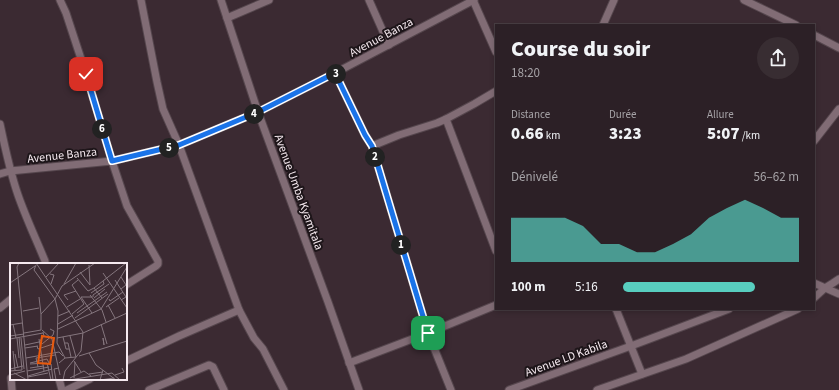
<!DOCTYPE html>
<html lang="fr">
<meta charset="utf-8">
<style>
body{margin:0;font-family:"Source Sans 3",sans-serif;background:#382d32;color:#f1f3f6;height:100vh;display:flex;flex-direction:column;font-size:15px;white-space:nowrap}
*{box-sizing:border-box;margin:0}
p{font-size:13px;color:#a6a3a7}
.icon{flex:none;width:22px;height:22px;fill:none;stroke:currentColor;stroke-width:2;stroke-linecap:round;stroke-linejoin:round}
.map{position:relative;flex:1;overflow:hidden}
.side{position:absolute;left:495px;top:24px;width:320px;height:286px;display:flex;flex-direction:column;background:#2c2026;border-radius:0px;box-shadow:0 2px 6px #0003,0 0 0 1px #483e43}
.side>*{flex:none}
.pin{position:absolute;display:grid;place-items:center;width:34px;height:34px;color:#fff;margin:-17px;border-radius:8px;box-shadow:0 2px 6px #0006}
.km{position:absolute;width:20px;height:20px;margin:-10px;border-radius:50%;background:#222;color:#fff;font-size:11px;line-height:20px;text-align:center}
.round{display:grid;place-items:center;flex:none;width:42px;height:42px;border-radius:21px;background:#382d32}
.head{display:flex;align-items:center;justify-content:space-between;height:68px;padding:0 16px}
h1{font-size:22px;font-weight:800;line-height:30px}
.stats{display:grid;grid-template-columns:repeat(3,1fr);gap:6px;height:68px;padding:4px 16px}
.stats div{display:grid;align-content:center}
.stats b{font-size:17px;font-weight:800}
.stats small{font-size:11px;font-weight:400}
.stats p{font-size:11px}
.chart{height:112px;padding:8px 16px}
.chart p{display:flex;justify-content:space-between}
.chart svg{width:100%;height:72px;margin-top:4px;fill:#58cebf;opacity:.7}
ul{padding:0 16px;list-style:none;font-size:13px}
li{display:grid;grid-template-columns:64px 48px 1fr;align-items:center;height:30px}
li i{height:10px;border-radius:5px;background:#58cebf}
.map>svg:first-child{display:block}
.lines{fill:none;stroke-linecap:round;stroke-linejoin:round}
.street-casing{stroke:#55464d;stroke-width:9}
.street{stroke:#816c75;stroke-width:7}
.route-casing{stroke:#fff;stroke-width:8}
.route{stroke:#1a73e8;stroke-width:5}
.labels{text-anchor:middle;stroke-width:4;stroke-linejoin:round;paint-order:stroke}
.street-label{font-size:12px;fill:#f5e9ef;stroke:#1d1519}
.inset-road{fill:none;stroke:#85767e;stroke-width:1}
.view{fill:#e8590c;fill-opacity:0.15;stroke:#e8590c;stroke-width:2}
.inset-edge{fill:none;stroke:#f5e9ef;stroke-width:2}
</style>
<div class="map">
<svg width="839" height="390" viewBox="0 0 839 390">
<rect width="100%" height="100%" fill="#3b2a32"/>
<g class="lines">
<defs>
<g id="street">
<path d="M60,0l6,13 20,61 26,87 15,45 31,55v3l-2,2 -30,19"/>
<path d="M141,0l16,82 6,27 16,36 60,165 15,28 9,11 21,41"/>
<path d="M221,0l37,112 70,190 31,88"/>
<path d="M369,0l20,45"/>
<path d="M473,0l23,52"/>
<path d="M744,0l52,25"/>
<path d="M227,18l42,-18"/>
<path d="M603,25l11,-25"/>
<path d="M814,35l25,13"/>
<path d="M335,73l30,62 7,11 56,187 23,57"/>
<path d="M446,119l50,132"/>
<path d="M0,124c5,24 10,48 18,71 8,23 18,44 27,66v3"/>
<path d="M814,141l25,-32"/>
<path d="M372,146l27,-11 38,-12 9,-4 28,-15 22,-13"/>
<path d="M0,174l10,-3 102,-10 67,-16 79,-33 77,-39 139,-73"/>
<path d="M814,283l25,11"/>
<path d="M814,298l11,-10 8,-5 6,-4"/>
<path d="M0,308l11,-9"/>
<path d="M616,309l26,65"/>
<path d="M126,361l53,-25 60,-26"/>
<path d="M349,363l79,-30 68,-28"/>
<path d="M11,378l1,12"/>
<path d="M59,379l3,11"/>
<path d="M67,390l23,-11"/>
<path d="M149,390l60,-25 4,2 11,23"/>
<path d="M509,390l122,-44 98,-37"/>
<path d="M597,390l89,-31 112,-50"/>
</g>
</defs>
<use href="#street" class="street-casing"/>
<use href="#street" class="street"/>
</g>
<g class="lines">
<defs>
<path id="route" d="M86,74l26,87 67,-16 79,-33 77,-39 30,62 7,11 56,187"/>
</defs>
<use href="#route" class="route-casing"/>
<use href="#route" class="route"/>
</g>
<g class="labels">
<g class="street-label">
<text transform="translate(381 37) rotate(-28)" y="4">Avenue Banza</text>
<text transform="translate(62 155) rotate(-6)" y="4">Avenue Banza</text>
<text transform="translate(299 192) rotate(70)" y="4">Avenue Umba Kyamitala</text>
<text transform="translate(566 358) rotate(-20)" y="4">Avenue LD Kabila</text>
</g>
</g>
<g transform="translate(10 263)">
<rect width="117" height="117" fill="#3b2a32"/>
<path class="inset-road" d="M9,0l-2,4 11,113M26,0l47,69 -2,19 -16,20 -2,9M26,2l-2,5 21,29M79,2l1,20M70,9l10,13M93,10l24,35M40,11l4,1 -3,9M36,14l13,-14M111,14l5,8 -5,4M67,15l11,13 6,-3 8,10M105,17l11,17 -5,3M0,20l25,-17M54,21l12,-21M84,25l32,-25M81,30l13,-9 -1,-3M80,32l12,15 4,12M29,34l2,17M82,34h-11l11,16M83,34v-2l16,-11M84,35l11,-9M45,36l3,12 -1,32 8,15M99,36l1,2 13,-9M58,37l-4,-5 12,-4M98,42l7,13M57,44l13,-8M96,44l13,-9M13,48l16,-3M67,50l30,-21M62,51l12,-10 -12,-19 6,-5M48,53l12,-5M65,55l33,-24M3,61l3,14M48,61l15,-9M91,61l6,20M0,62l12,-2M48,66l43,-20 26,-42M32,67l10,9 8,36M14,70l17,-3v-16l14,-15 7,-13 33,-23M73,70l44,-20M0,73l14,-2M60,73l6,21M9,74l3,33M53,74l3,12h3M7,75l2,20M11,75l3,31M47,75l26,-5M0,76l33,-6M29,76l5,32M55,80h3l3,14M32,81l11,-9 1,-4 -4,-2M15,82l14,-3 5,-6 -1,-4M94,82l-1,-7 1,7M27,83l1,3 15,-5M15,85l13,-2M3,88l2,19M79,90l7,12 20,15M5,91l3,14M69,93l48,-15M16,95l33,-6 4,4M64,98l7,11M20,100l17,-4 2,4M49,100l6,-5 11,-1M20,101l17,-1 4,17M41,101l2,16M28,104l-2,-9 19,-3M20,105l14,-2M0,106l13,-3M93,107l-3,10 14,-2M0,108l12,-1M17,108l22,-4M4,110l13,7M79,111l14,-2M0,112l15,-4M105,112l9,-3 -2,-4M18,113l24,-7M18,114l20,-4M60,115l14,-7 7,5M64,115l1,-16M46,117l-2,-11 5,-1M59,117l43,-7 8,7"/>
<path class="view" d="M32,73l12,2 -4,26 -12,-1z"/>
<rect width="117" height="117" class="inset-edge"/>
</g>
</svg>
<div class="pin" style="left:428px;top:333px;background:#1e9e55"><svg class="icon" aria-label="arrive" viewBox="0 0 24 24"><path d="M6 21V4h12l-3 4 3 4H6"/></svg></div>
<div class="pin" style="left:86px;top:74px;background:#d93025"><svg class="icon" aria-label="check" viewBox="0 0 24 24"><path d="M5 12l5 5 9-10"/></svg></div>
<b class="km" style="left:401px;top:245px">1</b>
<b class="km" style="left:375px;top:157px">2</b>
<b class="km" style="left:336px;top:74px">3</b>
<b class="km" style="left:254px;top:114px">4</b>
<b class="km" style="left:169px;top:148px">5</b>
<b class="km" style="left:102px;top:129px">6</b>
<section class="side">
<div class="head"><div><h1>Course du soir</h1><p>18:20</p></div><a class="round"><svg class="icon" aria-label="share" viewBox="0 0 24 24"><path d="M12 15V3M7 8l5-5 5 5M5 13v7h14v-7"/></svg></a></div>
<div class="stats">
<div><p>Distance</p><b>0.66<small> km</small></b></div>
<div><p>Durée</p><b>3:23</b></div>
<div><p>Allure</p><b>5:07<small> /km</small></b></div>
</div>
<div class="chart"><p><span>Dénivelé</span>56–62 m</p>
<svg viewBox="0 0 160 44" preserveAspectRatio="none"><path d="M0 44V17L10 17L20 17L30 17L40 22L50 33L60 33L70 38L80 38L90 33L100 27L110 17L120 11L130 6L140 11L150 17L160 17V44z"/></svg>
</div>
<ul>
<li><b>100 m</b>5:16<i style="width:75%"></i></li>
</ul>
</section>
</div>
